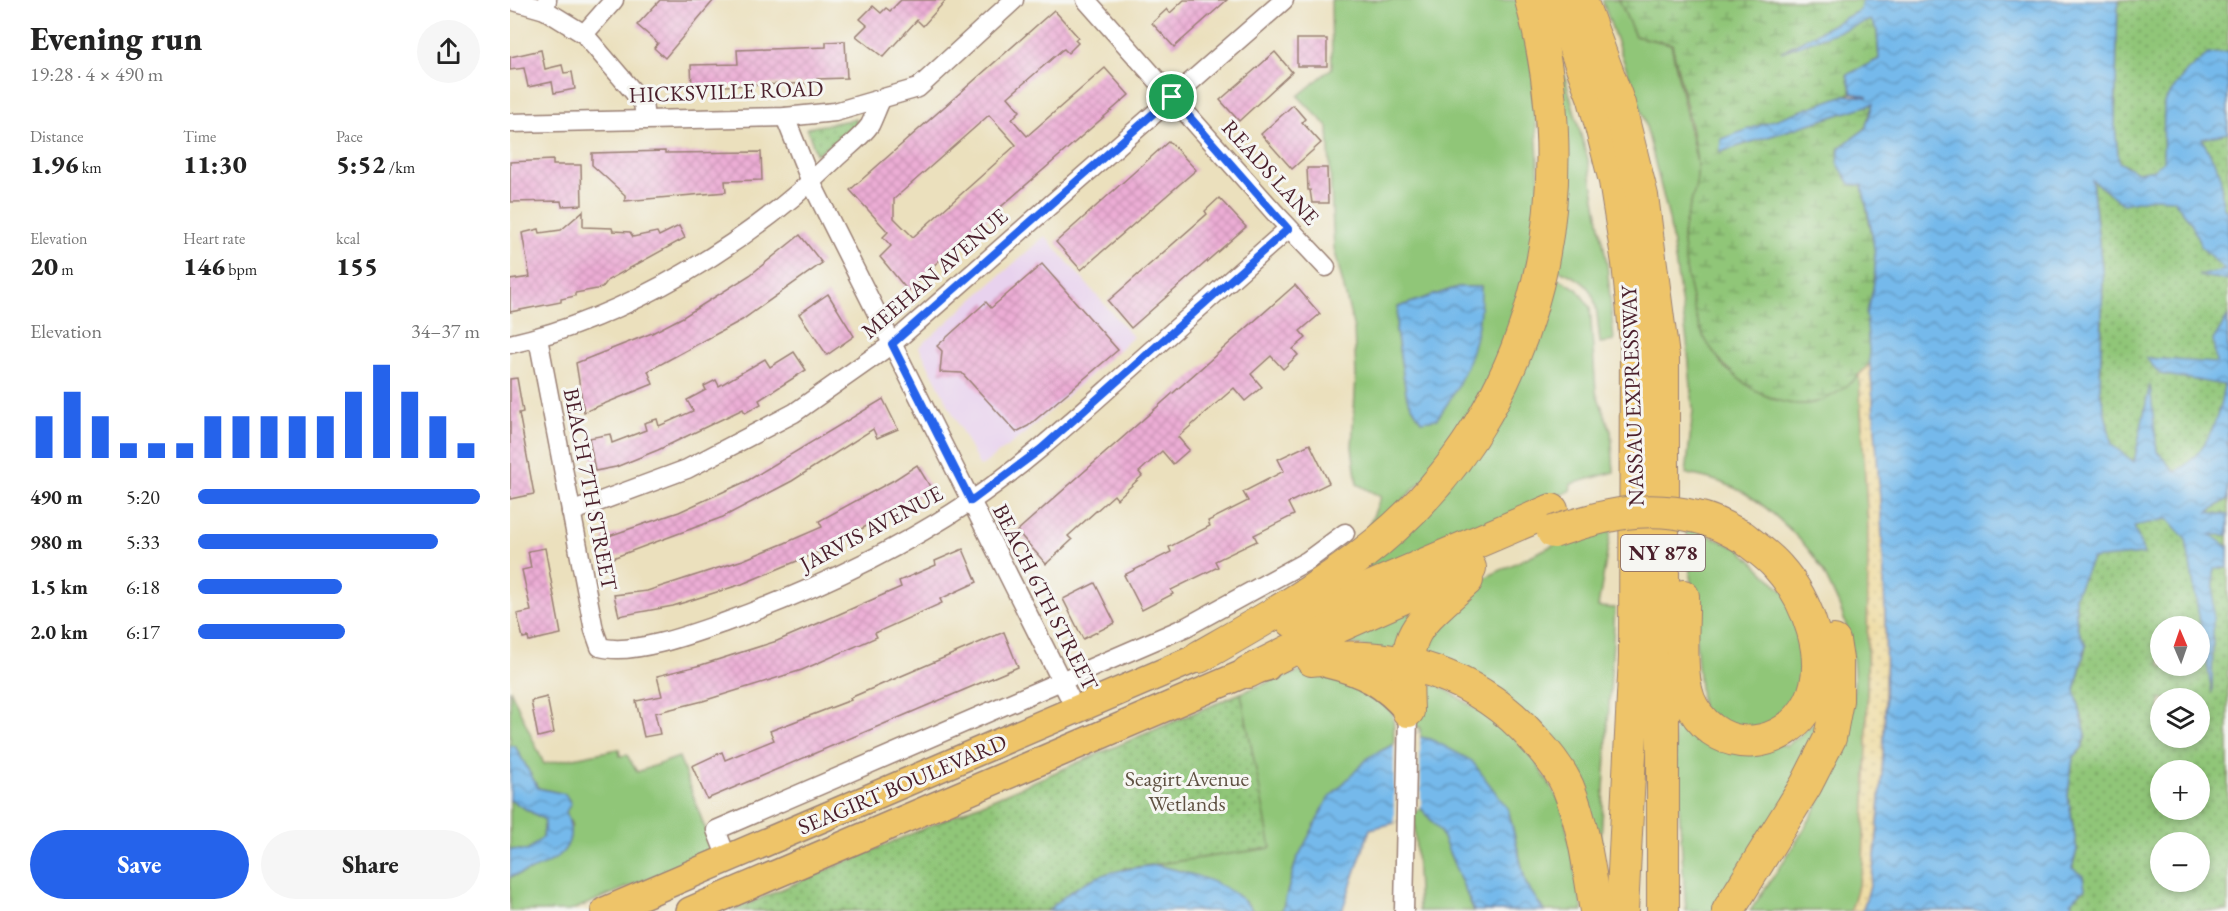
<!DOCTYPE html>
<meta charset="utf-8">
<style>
body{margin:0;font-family:"EB Garamond",serif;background:#f6f6f6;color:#222;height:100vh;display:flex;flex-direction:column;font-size:22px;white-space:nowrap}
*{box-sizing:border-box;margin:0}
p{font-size:20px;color:#767676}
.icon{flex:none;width:33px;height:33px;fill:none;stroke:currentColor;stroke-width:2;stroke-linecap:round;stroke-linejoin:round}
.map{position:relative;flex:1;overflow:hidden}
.drawer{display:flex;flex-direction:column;background:#fff;width:510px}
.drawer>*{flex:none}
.needle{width:39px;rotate:358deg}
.tools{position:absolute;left:1640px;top:616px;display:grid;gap:12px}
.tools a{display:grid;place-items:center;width:60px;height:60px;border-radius:50%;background:#fff;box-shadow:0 3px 9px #0003;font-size:30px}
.pin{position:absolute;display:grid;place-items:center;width:51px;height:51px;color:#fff;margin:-26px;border:3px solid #fff;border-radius:50%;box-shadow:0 2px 6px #0007}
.round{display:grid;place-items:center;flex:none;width:63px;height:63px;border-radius:32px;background:#f6f6f6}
.overview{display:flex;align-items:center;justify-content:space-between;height:102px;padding:0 30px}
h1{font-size:33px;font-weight:800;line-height:45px}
.metrics{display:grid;grid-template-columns:repeat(3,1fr);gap:9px;height:102px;padding:6px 30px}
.metrics div{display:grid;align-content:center}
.metrics b{font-size:26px;font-weight:800}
.metrics small{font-size:16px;font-weight:400}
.metrics p{font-size:16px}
.chart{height:168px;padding:12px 30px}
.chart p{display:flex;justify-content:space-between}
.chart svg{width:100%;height:108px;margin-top:6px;stroke:#2563eb;stroke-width:6}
.button{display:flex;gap:12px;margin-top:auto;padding:12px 30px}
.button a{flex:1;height:69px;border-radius:36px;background:#2563eb;color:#fff;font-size:24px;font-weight:800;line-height:69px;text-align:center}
.button a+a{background:#f6f6f6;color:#222}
ul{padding:0 30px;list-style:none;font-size:20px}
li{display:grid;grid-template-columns:96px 72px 1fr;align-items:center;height:45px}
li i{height:15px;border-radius:8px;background:#2563eb}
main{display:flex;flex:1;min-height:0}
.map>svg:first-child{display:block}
.built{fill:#e8d2ee}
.green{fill:#90c678;stroke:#6d7252;stroke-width:1.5;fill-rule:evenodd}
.wetland{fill:url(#wetland-marsh);stroke:#6d7252;stroke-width:1.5}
.sand{fill:url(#sand-dots);stroke:#9c7c64;stroke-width:1.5}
.park{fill:url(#park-dots);stroke:#6d7252;stroke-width:1.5;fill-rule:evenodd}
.water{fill:url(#water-waves);stroke:#606c8b;stroke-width:1.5}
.pier{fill:#ebe0bd}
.building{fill:url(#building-cross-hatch);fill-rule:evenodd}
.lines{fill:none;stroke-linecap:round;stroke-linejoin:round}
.street-casing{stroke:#9a8074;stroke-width:21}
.primary-casing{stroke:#9a8074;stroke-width:30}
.highway-casing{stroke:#9a8074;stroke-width:34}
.street{stroke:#fff;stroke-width:18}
.primary{stroke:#eec469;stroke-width:27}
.highway{stroke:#eec469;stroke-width:32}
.highway-bridge-casing{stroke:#9a8074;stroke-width:34;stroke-linecap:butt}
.highway-bridge{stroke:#eec469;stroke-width:32}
.route-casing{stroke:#fff;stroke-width:12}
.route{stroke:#2563eb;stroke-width:8}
.labels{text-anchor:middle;stroke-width:6;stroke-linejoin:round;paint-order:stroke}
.shield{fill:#f6f6f2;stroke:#7e6067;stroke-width:1.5}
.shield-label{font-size:21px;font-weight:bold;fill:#4a1f2b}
.street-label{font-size:22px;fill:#4a1f2b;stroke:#f6f6f2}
.park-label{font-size:22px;fill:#5f5142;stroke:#f6f6f2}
</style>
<main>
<section class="drawer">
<div class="overview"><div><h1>Evening run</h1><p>19:28 · 4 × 490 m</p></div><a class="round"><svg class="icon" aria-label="share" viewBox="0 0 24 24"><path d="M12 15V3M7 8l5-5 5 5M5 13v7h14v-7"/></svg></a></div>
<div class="metrics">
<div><p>Distance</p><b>1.96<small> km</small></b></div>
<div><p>Time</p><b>11:30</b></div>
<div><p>Pace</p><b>5:52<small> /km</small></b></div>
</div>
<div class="metrics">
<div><p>Elevation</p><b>20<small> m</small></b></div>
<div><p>Heart rate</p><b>146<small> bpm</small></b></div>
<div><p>kcal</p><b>155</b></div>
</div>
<div class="chart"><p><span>Elevation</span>34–37 m</p>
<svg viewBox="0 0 160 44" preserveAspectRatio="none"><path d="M5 44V27M15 44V17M25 44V27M35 44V38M45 44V38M55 44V38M65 44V27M75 44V27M85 44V27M95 44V27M105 44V27M115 44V17M125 44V6M135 44V17M145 44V27M155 44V38"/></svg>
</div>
<ul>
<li><b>490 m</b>5:20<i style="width:100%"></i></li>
<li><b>980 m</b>5:33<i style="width:85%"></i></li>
<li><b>1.5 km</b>6:18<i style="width:51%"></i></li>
<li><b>2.0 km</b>6:17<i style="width:52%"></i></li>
</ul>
<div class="button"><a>Save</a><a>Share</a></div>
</section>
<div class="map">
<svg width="1718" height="911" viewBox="0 0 1718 911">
<defs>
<pattern id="wetland-marsh" width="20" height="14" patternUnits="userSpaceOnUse" patternTransform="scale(1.5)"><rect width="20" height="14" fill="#90c678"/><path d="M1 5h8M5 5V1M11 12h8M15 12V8" fill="none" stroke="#78a063"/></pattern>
<pattern id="sand-dots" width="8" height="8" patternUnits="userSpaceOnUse" patternTransform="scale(1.5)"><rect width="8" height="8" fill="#eeda9e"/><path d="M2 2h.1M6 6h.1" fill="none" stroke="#cebb88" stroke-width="1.8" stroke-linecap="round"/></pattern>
<pattern id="park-dots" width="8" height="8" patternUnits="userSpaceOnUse" patternTransform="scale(1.5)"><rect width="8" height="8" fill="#90c678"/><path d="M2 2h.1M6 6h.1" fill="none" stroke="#78a063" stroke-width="1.8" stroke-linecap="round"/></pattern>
<pattern id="water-waves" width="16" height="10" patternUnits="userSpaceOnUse" patternTransform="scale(1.5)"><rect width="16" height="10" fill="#75b9eb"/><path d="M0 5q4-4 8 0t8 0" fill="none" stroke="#6296bf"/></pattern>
<pattern id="building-cross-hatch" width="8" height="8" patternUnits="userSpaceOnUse" patternTransform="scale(1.5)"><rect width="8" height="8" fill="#ecadd5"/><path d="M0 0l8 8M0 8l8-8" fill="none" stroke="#cc94b7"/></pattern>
</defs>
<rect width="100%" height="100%" fill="#f6f6f2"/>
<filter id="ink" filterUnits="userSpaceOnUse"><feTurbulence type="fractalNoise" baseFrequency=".0167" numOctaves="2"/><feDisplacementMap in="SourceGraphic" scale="12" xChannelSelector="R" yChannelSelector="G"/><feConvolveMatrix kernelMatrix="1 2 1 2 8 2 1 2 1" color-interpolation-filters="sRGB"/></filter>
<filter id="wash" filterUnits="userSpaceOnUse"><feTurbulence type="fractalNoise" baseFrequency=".008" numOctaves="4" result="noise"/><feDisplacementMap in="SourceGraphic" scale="24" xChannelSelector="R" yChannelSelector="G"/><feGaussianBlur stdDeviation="1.35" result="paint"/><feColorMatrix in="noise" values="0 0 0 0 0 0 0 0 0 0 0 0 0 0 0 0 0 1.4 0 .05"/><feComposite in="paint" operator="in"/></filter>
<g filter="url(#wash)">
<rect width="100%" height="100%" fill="#ebe0bd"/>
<path class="built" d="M535,236l88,101 -110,98 -43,32 -61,-120z"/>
<g class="green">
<path d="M821,0h188l13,48 9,170 -37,135 -61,107 -80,80 18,-43 -24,-13 -5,-37 4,-71 -2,-47 -20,-81 -6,-121 -30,-31 34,-28zM948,287h23l-60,134 -14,-23 -11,-67 2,-24z"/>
<path d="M1092,0h19l14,36 36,8 26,119 1,22 -15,56 20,95 21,31 26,20 100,-4 9,-8 9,151 -1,219 -4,123 -12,43h-101c63,-93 138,-191 88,-308 -12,-26 -17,-40 -37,-62 -36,-38 -62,-59 -115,-67l7,-64 -6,-69 -18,-122 -25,-101z"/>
<path d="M1048,53l30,107 19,104 7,77 -14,2c-5,-44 0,-60 -48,-75z"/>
<path d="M1039,276l11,3 17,10 13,18 6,85 15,39 3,41 -43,12 -1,7 -235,101 103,-93z"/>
<path d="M1102,524l-14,83 17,1 -15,247 -51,-106 -134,-102 65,-67 107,-51z"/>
<path d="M1176,526l54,23 46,45 19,39 -6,76 -48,28 -49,-25z"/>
<path d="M930,595l-39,59 -66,-13z"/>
<path d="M795,671c30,1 77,7 87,40 3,10 1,23 2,33l-25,13 -73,104 -14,50h-29l-7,-9 -89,-37 -426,46 510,-218 40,-16z"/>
<path d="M1165,679l13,42 99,25 31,-26 11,2 -105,189h-38l-12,-177z"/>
<path d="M929,685l66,42 30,34 27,43 21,107h-39l-18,-27 -18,-76 -88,-71v-10h-5l4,-34 9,-7z"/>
<path d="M0,689l34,75 75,-15 1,7 7,-1 10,17 42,-15 32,88 -5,10 -136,56h-60v-34l19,-6 43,-45 -6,-14 -1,-18 -27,-6 -23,-42h-5z"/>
<path d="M0,800l35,20 -2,17 -16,14 -17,-2z"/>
<path d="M911,808l19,23 34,80h-55l-5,-99z"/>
</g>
<path class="wetland" d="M1109,0h243l-1,10 -75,39 85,-29 6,11 2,28 -32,16 5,18 -131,46v13l152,-49 -8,26 -26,19 23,37 15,75 -4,37 -6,16 3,51c-13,13 -29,29 -47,36 -46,17 -98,-24 -119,-63 -10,-18 -19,-70 -21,-93 -2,-26 17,-51 14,-80 -4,-40 -17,-81 -25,-120l-37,-8z"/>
<path class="sand" d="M1360,364c12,144 22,291 10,436 -4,37 -4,76 -18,111h-11l12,-43 4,-123 1,-219 -9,-151z"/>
<g class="park">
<path d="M1608,0h110v911h-154l-3,-9 1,-34 5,-18 -9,-55 5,-37 9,-10 4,-14 -11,-44 11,-44 -9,-20 -2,-30 37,-151 -12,-55 3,-113 -11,-98 16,14 11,-31 -4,-35zM1650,627h39v39h-39zM1650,699h39v39h-39zM1650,771h39v39h-39zM1650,843h39v39h-39z"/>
<path d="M346,119l1,9 -41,26 -9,-26z"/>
<path d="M731,693l30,155 -148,21 3,42h-395z"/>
</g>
<g class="water">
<path d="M1352,0h256l-3,127 4,35 18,10 18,-3 8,-8 1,-59 22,-30 22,-18 20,-2v81l-26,6 18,34 3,34 5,5v68l-30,-4 27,-6 -23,-22 -11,-25 -18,-24 -21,-1 -29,6 -31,-24 11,97 -3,113 12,55 22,17 16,-78 7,67 18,21c31,-17 44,-53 49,-87l-64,-11 -14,-16 70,5 -3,-23 15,-24v183l-20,13 20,3v20h-17l17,12v21h-14l-2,125 -26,-153 -18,-21 -34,7 10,28 -52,5 -17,37 2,30 9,19 -11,45 11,44 -4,14 -9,10 -5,37 9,55 -5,18 11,8 2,12 -14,14 3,9h-212c14,-35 15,-74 18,-112 14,-161 -1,-325 -14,-486 18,-45 5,-83 -4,-128l-12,-1 -12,-20 1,-16 26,-19 8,-25 -153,48 1,-13 124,-44 23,2 -16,-4 -5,-18 32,-16 -2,-28 -6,-11 -90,32 79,-42z"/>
<path d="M948,287h23c1,49 -15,92 -44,132l-16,2 -14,-23 -11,-67 2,-24z"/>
<path d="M910,731v6l11,2 41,22 36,48 18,75 18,27h-70l-34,-80 -19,-23 -27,15 -24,6 -28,82h-60l14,-50 32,-62 41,-42z"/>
<path d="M0,746h5l23,42 27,6 6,9 -5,9c18,44 -22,54 -56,65v-28l17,2 16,-14 2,-17 -35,-20z"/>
<path d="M647,865c33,8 75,18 96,46h-205c35,-35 61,-41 109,-46z"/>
</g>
<path class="pier" d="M910,731l1,77 -27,15v-79z"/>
<g id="blocks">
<g class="building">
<path d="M150,0h54l-49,58 -11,-10 4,-5 -21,-18z"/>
<path d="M391,0h45l-23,26 -6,-6 -34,37 -27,-21 11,-11 -7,-6 13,-13 8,7 5,-5 4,3z"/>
<path d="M674,0h43l-53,47 -22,-24 15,-14 3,4z"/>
<path d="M544,10l24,27 -3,3 3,3 -10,10 -4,-4 -2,1 -54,47 12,14 -8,8 15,17 78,-68 24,27 -197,172 -24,24 -28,-34 11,-11 -8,-9 5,-5 -38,-42zM479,115l27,30 -103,92 -19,-19v-19z"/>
<rect x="787" y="39" width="30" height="27"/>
<path d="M335,41l2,37 -30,1 1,4 -126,4 -1,-22 47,-1 -1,-14 89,-3v-5z"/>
<path d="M31,50l4,19 17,-4 2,8 8,-1 3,17 -21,4 -2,-11 -24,5 -4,-19 -14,2v-13z"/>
<path d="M765,52l17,20 -53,49 -19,-21z"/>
<path d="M783,105l12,14 -3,3 19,21 -29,26 -31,-35z"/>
<path d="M659,141l27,29 -115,100 -25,-28z"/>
<path d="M155,151v2l96,-1 1,28 -37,1 1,11 -101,9v-6l-33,-30v-12z"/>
<path d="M43,160v5h28l1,40 -20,1 -1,-5 -51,1v-40z"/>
<path d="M797,168h20l1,35h-16l-2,-13h-2z"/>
<path d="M709,198l27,29 -115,101 -23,-27 99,-87 -2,-3z"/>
<path d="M73,211v16l29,1 1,3 17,1 3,5 24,-5 2,4 20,-10 6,12 -77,42 -6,8 -27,5v3l-14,3v3l-51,10v-32l20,-3 -8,-44 17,-4 1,4 21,-3z"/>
<path d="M290,235l22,28 -80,57 -94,51 5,13 -69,28 -8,-49 76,-30 31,-16 67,-42z"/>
<path d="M532,264l76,86 -90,76 -12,6 -54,-59 -22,-1 2,-21 -5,-5 49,-44 5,6z"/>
<path d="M785,285l25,29 -20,17 6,7 -13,11 5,6 -15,14 -12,-13 -20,18 11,13 -17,14 -11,-13 -56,49 11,13 -16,14 -11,-13 -23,21 3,4 -25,23 -3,-4 -46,41 4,4 -26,24 -29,-33z"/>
<path d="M318,294l26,42 -27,19 -28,-41z"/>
<path d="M284,352l12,18 -47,30 2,4 -16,9 -2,-4 -85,41 -42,17 -21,4 -6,-33 21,-4 2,9 34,-13 -2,-7 13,-4 2,7 34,-15 -6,-11 19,-10 -2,-4 12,-6 3,6 46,-27 5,8z"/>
<path d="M7,378l6,34 -4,1 15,81 -24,5v-120z"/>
<path d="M373,399l15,30 -21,9 -4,-9 -81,52 -69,36 -113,42 -7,-21 76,-26 68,-31z"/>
<path d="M800,444l19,39 -41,20 6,12 -40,20 3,6 -42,20 3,6 -47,23 2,4 -31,16 -18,-35 47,-23 -2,-5 41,-21 -2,-5 40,-20 -5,-9 41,-21 -6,-12z"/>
<path d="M407,465l14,23 -37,23 -73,40 -79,33 -69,22 -54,10 -5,-21 33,-4 96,-31 42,-17 37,-16 -3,-6 75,-41z"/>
<path d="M35,548l16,86 -32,7 -1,-4 -5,1 -6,-24 14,-3 -9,-41 9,-2 -3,-17z"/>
<path d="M453,549l14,33 -37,17 2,4 -67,30 2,4 -75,33 -99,31 -48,12 5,21 -16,3 -8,-36 26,-5 -5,-20 44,-11 76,-24 42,-18 82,-36 -2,-6 37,-16 -1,-4z"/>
<path d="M585,583l20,40 -32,16 -20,-40z"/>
<path d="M494,632l14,35 -311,132 -15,-33 30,-14 3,8 49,-20 -4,-9 81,-31 -1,-2z"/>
<path d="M37,697l7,36 -16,4 -7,-36z"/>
</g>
</g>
</g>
<g filter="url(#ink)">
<use href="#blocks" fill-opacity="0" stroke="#9a8074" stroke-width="1.5"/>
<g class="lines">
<defs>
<g id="street">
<path d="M0,0l35,10"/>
<path d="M37,0l-2,10 39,24 59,69 2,15"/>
<path d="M576,0l189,213 51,54"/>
<path d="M74,34l30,-34"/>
<path d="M275,117l26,65 265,528"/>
<path d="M0,123l275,-6 50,-5 83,-24 96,-88"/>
<path d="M28,338l56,292 6,17c31,9 92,-13 123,-24 86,-31 172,-71 248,-122 53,-36 100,-79 147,-121 57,-51 114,-101 170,-151"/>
<path d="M0,344c117,-26 239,-101 324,-184 11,-11 27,-22 36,-35 4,-8 7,-17 11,-25"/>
<path d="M61,512l116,-43 107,-56 98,-69 392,-344"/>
<path d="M217,858l-11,-28 470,-203 121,-66 38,-28"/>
<path d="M894,911l4,-200"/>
</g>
<g id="primary">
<path d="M818,664c34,8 57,20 80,47"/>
<path d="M95,911l594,-254"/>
<path d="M180,911l558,-239 19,-5"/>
</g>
<g id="highway">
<path d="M1047,0l37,99 21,82 13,82 8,80 -1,314 -13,254"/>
<path d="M1071,0l38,104 23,92 21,161v554"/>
<path d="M1173,596c1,31 -6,85 10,112 29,49 92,42 117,-6 21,-43 -3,-103 -32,-135 -9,-11 -23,-20 -35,-30"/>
<path d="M782,621l260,-111"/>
<path d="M689,657c68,-39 138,-77 196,-130 147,-135 188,-339 136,-527"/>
<path d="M802,660c84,-11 166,15 222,79 13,14 26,30 34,48 16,39 21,82 28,124"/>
<path d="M738,672l85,-43 137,-61"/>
<path d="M898,711c-3,-81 0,-78 59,-131"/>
<path d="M1218,911l78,-126 24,-47 7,-38v-40l-3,-19"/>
</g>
</defs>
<use href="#street" class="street-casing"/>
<use href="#primary" class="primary-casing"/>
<use href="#highway" class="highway-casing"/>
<use href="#street" class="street"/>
<use href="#primary" class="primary"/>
<use href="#highway" class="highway"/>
<defs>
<path id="highway-bridge" d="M1043,532c50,-17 91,-28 144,-15 16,3 32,13 46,20"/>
</defs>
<use href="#highway-bridge" class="highway-bridge-casing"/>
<use href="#highway-bridge" class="highway-bridge"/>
</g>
</g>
<g class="lines" filter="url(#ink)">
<defs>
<path id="route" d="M662,97l116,132 -247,220 -70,52 -79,-157z"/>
</defs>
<use href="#route" class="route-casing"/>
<use href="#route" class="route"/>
</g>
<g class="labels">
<rect class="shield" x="1111" y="535" width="84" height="36" rx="4.5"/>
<g class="shield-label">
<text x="1153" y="560">NY 878</text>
</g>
<g class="street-label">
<text transform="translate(216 91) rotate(-2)" y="8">HICKSVILLE ROAD</text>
<text transform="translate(761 172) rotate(48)" y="8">READS LANE</text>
<text transform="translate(424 273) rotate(-41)" y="8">MEEHAN AVENUE</text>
<text transform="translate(1122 396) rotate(-92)" y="8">NASSAU EXPRESSWAY</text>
<text transform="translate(81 489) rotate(79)" y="8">BEACH 7TH STREET</text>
<text transform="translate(361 528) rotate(-28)" y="8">JARVIS AVENUE</text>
<text transform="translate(536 597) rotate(63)" y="8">BEACH 6TH STREET</text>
<text transform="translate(392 784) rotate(-23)" y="8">SEAGIRT BOULEVARD</text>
</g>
<g class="park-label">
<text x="677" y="786">Seagirt Avenue<tspan x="677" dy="25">Wetlands</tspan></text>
</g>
</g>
</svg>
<div class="tools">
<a><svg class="needle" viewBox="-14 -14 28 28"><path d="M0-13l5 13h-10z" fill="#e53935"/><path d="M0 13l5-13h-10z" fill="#767676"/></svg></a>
<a><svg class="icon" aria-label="layers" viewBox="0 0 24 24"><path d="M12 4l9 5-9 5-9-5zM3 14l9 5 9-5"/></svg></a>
<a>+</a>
<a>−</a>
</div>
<div class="pin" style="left:662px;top:97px;background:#1e9e55"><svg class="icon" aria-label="arrive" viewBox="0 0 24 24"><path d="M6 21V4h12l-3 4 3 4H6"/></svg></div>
</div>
</main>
